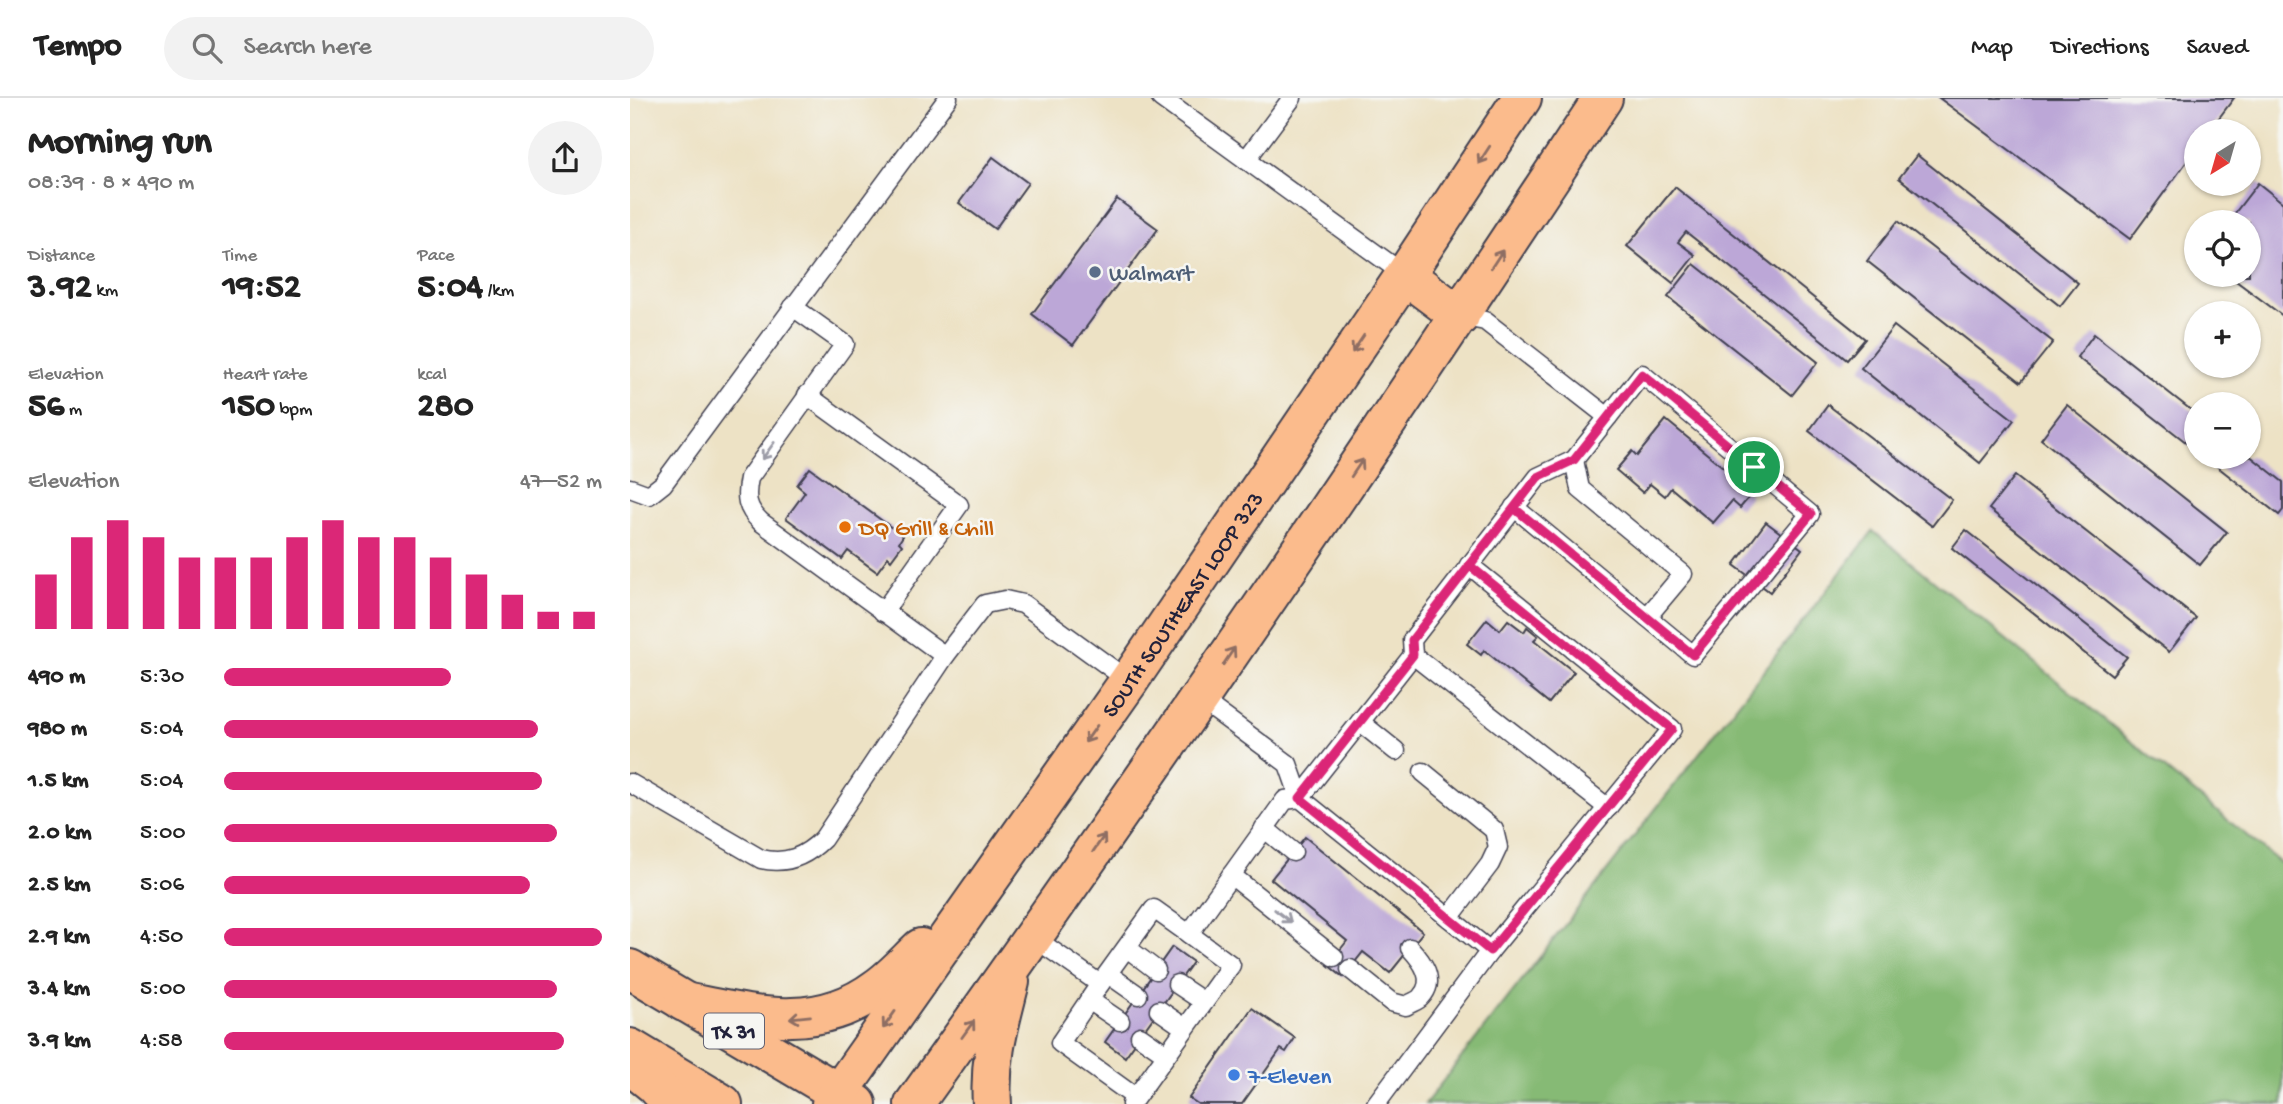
<!DOCTYPE html>
<meta charset="utf-8">
<style>
body{margin:0;font-family:"Gochi Hand",sans-serif;background:#f2f2f2;color:#222;height:100vh;display:flex;flex-direction:column;font-size:26px;white-space:nowrap}
*{box-sizing:border-box;margin:0}
p{font-size:23px;color:#767676}
.icon{flex:none;width:38px;height:38px;fill:none;stroke:currentColor;stroke-width:2;stroke-linecap:round;stroke-linejoin:round}
.map{position:relative;flex:1;overflow:hidden}
.details{display:flex;flex-direction:column;background:#fff;width:630px}
.details>*{flex:none}
.needle{width:46px;rotate:217deg}
.controls{position:absolute;left:1554px;top:21px;display:grid;gap:14px}
.controls a{display:grid;place-items:center;width:77px;height:77px;border-radius:50%;background:#fff;box-shadow:0 2px 5px #0004;font-size:35px}
.pin{position:absolute;display:grid;place-items:center;width:60px;height:60px;color:#fff;margin:-30px;border:4px solid #fff;border-radius:50%;box-shadow:0 2px 7px #0007}
.round{display:grid;place-items:center;flex:none;width:74px;height:74px;border-radius:37px;background:#f2f2f2}
.summary{display:flex;align-items:center;justify-content:space-between;height:119px;padding:0 28px}
h1{font-size:38px;font-weight:700;line-height:52px}
.figures{display:grid;grid-template-columns:repeat(3,1fr);gap:10px;height:119px;padding:7px 28px}
.figures div{display:grid;align-content:center}
.figures b{font-size:35px;font-weight:700}
.figures small{font-size:19px;font-weight:400}
.figures p{font-size:19px}
.chart{height:196px;padding:14px 28px}
.chart p{display:flex;justify-content:space-between}
.chart svg{width:100%;height:126px;margin-top:7px;stroke:#db2777;stroke-width:6}
ul{padding:0 28px;list-style:none;font-size:23px}
li{display:grid;grid-template-columns:112px 84px 1fr;align-items:center;height:52px}
li i{height:18px;border-radius:9px;background:#db2777}
header{display:flex;align-items:center;gap:42px;box-sizing:border-box;height:98px;padding:0 35px;background:#fff;border-bottom:2px solid #e0e0e0}
header strong{font-size:33px}
nav{display:flex;gap:38px;margin-inline-start:auto;font-size:24px}
.search{width:490px;height:63px;background:#f2f2f2;display:flex;align-items:center;gap:18px;box-sizing:border-box;padding:0 24px;border-radius:38px;color:#767676;font-size:26px}
main{display:flex;flex:1;min-height:0}
.map>svg:first-child{display:block}
.forest{fill:#86ba74;stroke:#546e58;stroke-width:2}
.building{fill:#bca7d7}
.lines{fill:none;stroke-linecap:round;stroke-linejoin:round}
.lane-casing{stroke:#403f50;stroke-width:21}
.primary-casing{stroke:#403f50;stroke-width:42}
.highway-casing{stroke:#403f50;stroke-width:42}
.lane{stroke:#fff;stroke-width:18}
.primary{stroke:#fbbb8c;stroke-width:38}
.highway{stroke:#fbbb8c;stroke-width:38}
.oneway{stroke:#8e6e64}
.oneway2{stroke:#9c9ca7}
.route-casing{stroke:#fff;stroke-width:14}
.route{stroke:#db2777;stroke-width:9}
.service-dot{fill:#5c6f8a;stroke:#f6f6f2;stroke-width:2.5}
.food-dot{fill:#e8710a;stroke:#f6f6f2;stroke-width:2.5}
.shop-dot{fill:#3f7fe0;stroke:#f6f6f2;stroke-width:2.5}
.labels{text-anchor:middle;stroke-width:5;stroke-linejoin:round;paint-order:stroke}
.shield{fill:#f6f6f2;stroke:#626272;stroke-width:2}
.shield-label{font-size:21px;font-weight:bold;fill:#22223b}
.service-label{font-size:23px;fill:#4e5e75;stroke:#f6f6f2;text-anchor:start}
.food-label{font-size:23px;fill:#c56008;stroke:#f6f6f2;text-anchor:start}
.street-label{font-size:23px;fill:#22223b;stroke:#f6f6f2}
.shop-label{font-size:23px;fill:#366cbe;stroke:#f6f6f2;text-anchor:start}
</style>
<header>
<strong>Tempo</strong>
<div class="search"><svg class="icon" aria-label="search" viewBox="0 0 24 24"><circle cx="10" cy="10" r="6"/><path d="M15 15l6 6"/></svg>Search here</div>
<nav><a>Map</a><a>Directions</a><a>Saved</a></nav>
</header>
<main>
<section class="details">
<div class="summary"><div><h1>Morning run</h1><p>08:39 · 8 × 490 m</p></div><a class="round"><svg class="icon" aria-label="share" viewBox="0 0 24 24"><path d="M12 15V3M7 8l5-5 5 5M5 13v7h14v-7"/></svg></a></div>
<div class="figures">
<div><p>Distance</p><b>3.92<small> km</small></b></div>
<div><p>Time</p><b>19:52</b></div>
<div><p>Pace</p><b>5:04<small> /km</small></b></div>
</div>
<div class="figures">
<div><p>Elevation</p><b>56<small> m</small></b></div>
<div><p>Heart rate</p><b>150<small> bpm</small></b></div>
<div><p>kcal</p><b>280</b></div>
</div>
<div class="chart"><p><span>Elevation</span>47–52 m</p>
<svg viewBox="0 0 160 44" preserveAspectRatio="none"><path d="M5 44V25M15 44V12M25 44V6M35 44V12M45 44V19M55 44V19M65 44V19M75 44V12M85 44V6M95 44V12M105 44V12M115 44V19M125 44V25M135 44V32M145 44V38M155 44V38"/></svg>
</div>
<ul>
<li><b>490 m</b>5:30<i style="width:60%"></i></li>
<li><b>980 m</b>5:04<i style="width:83%"></i></li>
<li><b>1.5 km</b>5:04<i style="width:84%"></i></li>
<li><b>2.0 km</b>5:00<i style="width:88%"></i></li>
<li><b>2.5 km</b>5:06<i style="width:81%"></i></li>
<li><b>2.9 km</b>4:50<i style="width:100%"></i></li>
<li><b>3.4 km</b>5:00<i style="width:88%"></i></li>
<li><b>3.9 km</b>4:58<i style="width:90%"></i></li>
</ul>
</section>
<div class="map">
<svg width="1653" height="1006" viewBox="0 0 1653 1006">
<rect width="100%" height="100%" fill="#f6f6f2"/>
<filter id="ink" filterUnits="userSpaceOnUse"><feTurbulence type="fractalNoise" baseFrequency=".0143" numOctaves="2"/><feDisplacementMap in="SourceGraphic" scale="14" xChannelSelector="R" yChannelSelector="G"/><feConvolveMatrix kernelMatrix="1 2 1 2 8 2 1 2 1" color-interpolation-filters="sRGB"/></filter>
<filter id="wash" filterUnits="userSpaceOnUse"><feTurbulence type="fractalNoise" baseFrequency=".00686" numOctaves="4" result="noise"/><feDisplacementMap in="SourceGraphic" scale="28" xChannelSelector="R" yChannelSelector="G"/><feGaussianBlur stdDeviation="1.57" result="paint"/><feColorMatrix in="noise" values="0 0 0 0 0 0 0 0 0 0 0 0 0 0 0 0 0 1.4 0 .05"/><feComposite in="paint" operator="in"/></filter>
<g filter="url(#wash)">
<rect width="100%" height="100%" fill="#ede2c5"/>
<path class="forest" d="M1243,433l410,334v239h-858z"/>
<g id="blocks">
<g class="building">
<path d="M1309,0h295l-25,33h-13v18l-66,90z"/>
<path d="M1287,57l161,128 -18,23 -161,-128z"/>
<path d="M363,59l35,26 -33,46 -36,-26z"/>
<path d="M1628,85l25,20v113l-55,-41h21v-53h-21z"/>
<path d="M1045,89l190,152 -18,21 -161,-128 -8,10 17,13 -22,28 -46,-37z"/>
<path d="M487,101l41,30 -85,116 -41,-31z"/>
<path d="M1268,123l155,121 -32,40 -154,-121z"/>
<path d="M1064,166l124,98 -26,33 -124,-98z"/>
<path d="M1264,228l120,94 -34,43 -119,-95z"/>
<path d="M1464,236l102,80v36l-119,-93z"/>
<path d="M1198,307l124,95 -20,26 -123,-95z"/>
<path d="M1437,307l160,127 -27,33 -159,-126z"/>
<path d="M1036,322l80,66 -2,3 7,6 -11,13 -8,-7 -19,22 -42,-35 -6,8 -15,-12 -7,9 -27,-23 16,-19 5,5z"/>
<path d="M1619,357l34,27v28l-4,5 -74,-58h44z"/>
<path d="M180,370l93,68 -4,6 3,3 -11,15 -3,-3 -11,15 -29,-21 -6,8 -56,-41 19,-26 -8,-7z"/>
<path d="M1385,378l181,142 -27,34 -180,-143z"/>
<path d="M1136,424l36,27 -32,43 -36,-27z"/>
<path d="M1336,432l161,127 -15,18 -160,-127z"/>
<path d="M857,521l13,11 8,-10 16,12 3,-5 11,9 -4,4 40,32 -25,31 -65,-53 -3,5 -14,-11z"/>
<path d="M675,739l118,95 -33,41 -27,-21 -20,25 -15,-12 19,-24 -76,-62z"/>
<path d="M542,849l21,15 -68,95 -20,-15z"/>
<path d="M622,910l43,30 -9,14 -5,-3 -39,55h-44l-9,-6z"/>
</g>
</g>
</g>
<g filter="url(#ink)">
<use href="#blocks" fill-opacity="0" stroke="#403f50" stroke-width="2"/>
<g class="lines">
<defs>
<g id="lane">
<path d="M531,0l244,177"/>
<path d="M616,62l46,-62"/>
<path d="M163,209l52,37 -96,134c-4,19 -3,30 12,44l184,134"/>
<path d="M830,218l25,5 123,96 -34,43 -36,17 -126,163 1,15 195,153"/>
<path d="M177,297l152,110 -76,107"/>
<path d="M944,362l6,29 103,85 -36,43 46,38 117,-141 -168,-140 -34,43"/>
<path d="M0,390l19,7 14,-11 285,-386"/>
<path d="M884,409l133,110"/>
<path d="M839,467l203,164 -182,222"/>
<path d="M570,601l88,65 12,34 190,153 -114,153"/>
<path d="M730,624l36,29"/>
<path d="M793,674l71,58 4,17 -8,17 -41,54"/>
<path d="M0,685l131,76c25,6 44,-2 62,-20l122,-183 40,-52 20,-4 18,4 106,77"/>
<path d="M634,730l29,24"/>
<path d="M601,777l103,82"/>
<path d="M403,839l67,47 54,-75 35,25"/>
<path d="M497,850l29,22"/>
<path d="M720,871l41,33 15,4c4,-3 12,-5 15,-9 16,-17 1,-36 -11,-49"/>
<path d="M478,876l30,21"/>
<path d="M470,886l-40,59 75,54"/>
<path d="M547,886l27,18"/>
<path d="M459,902l31,21"/>
<path d="M529,912l26,18"/>
<path d="M510,938l26,18"/>
<path d="M501,1006l100,-139 -42,-31 96,-134 15,-2 113,-143"/>
</g>
<g id="primary">
<path d="M0,871l227,135"/>
<path d="M0,950l93,56"/>
</g>
<g id="highway">
<path d="M775,177l55,41"/>
<path d="M54,904c67,13 132,32 193,-14 16,-11 30,-27 44,-40"/>
<path d="M0,967l25,20 17,19"/>
<path id="s1" d="M201,1006l298,-423 276,-406 117,-177"/>
<path d="M284,1006c237,-330 465,-666 689,-1006"/>
<path d="M362,1006c-3,-46 7,-78 18,-122"/>
</g>
</defs>
<use href="#lane" class="lane-casing"/>
<use href="#primary" class="primary-casing"/>
<use href="#highway" class="highway-casing"/>
<use href="#lane" class="lane"/>
<use href="#primary" class="primary"/>
<use href="#highway" class="highway"/>
</g>
<defs><path id="oneway-shaft" d="M-6 0H5M1.5-3L5.5 0L1.5 3" fill="none" stroke-width="1.6" stroke-linecap="round" stroke-linejoin="round" transform="scale(1.75)"/></defs>
<g class="oneway">
<use href="#oneway-shaft" transform="translate(854 57) rotate(123)"/>
<use href="#oneway-shaft" transform="translate(867 161) rotate(-57)"/>
<use href="#oneway-shaft" transform="translate(728 246) rotate(124)"/>
<use href="#oneway-shaft" transform="translate(727 370) rotate(-56)"/>
<use href="#oneway-shaft" transform="translate(599 558) rotate(-56)"/>
<use href="#oneway-shaft" transform="translate(461 636) rotate(125)"/>
<use href="#oneway-shaft" transform="translate(469 745) rotate(-55)"/>
<use href="#oneway-shaft" transform="translate(170 919) rotate(174)"/>
<use href="#oneway-shaft" transform="translate(259 922) rotate(125)"/>
<use href="#oneway-shaft" transform="translate(338 931) rotate(-54)"/>
</g>
<g class="oneway2">
<use href="#oneway-shaft" transform="translate(138 353) rotate(126)"/>
<use href="#oneway-shaft" transform="translate(653 818) rotate(38)"/>
</g>
</g>
<g class="lines" filter="url(#ink)">
<defs>
<path id="route" d="M1124,369l-112,-93 -68,86 -36,17 -126,163 1,15 -113,143 190,153 182,-222 -203,-164 45,-57 179,147 118,-141 -57,-47"/>
</defs>
<use href="#route" class="route-casing"/>
<use href="#route" class="route"/>
</g>
<circle class="service-dot" cx="465" cy="174" r="7"/>
<circle class="food-dot" cx="215" cy="429" r="7"/>
<circle class="shop-dot" cx="604" cy="977" r="7"/>
<g class="labels">
<rect class="shield" x="74" y="915.5" width="60" height="35" rx="5"/>
<g class="shield-label">
<text x="104" y="940">TX 31</text>
</g>
<g class="service-label">
<text x="479" y="182">Walmart</text>
</g>
<g class="food-label">
<text x="229" y="437">DQ Grill &amp; Chill</text>
</g>
<g class="street-label">
<text dy="8" stroke="none"><textPath href="#s1" startOffset="611">SOUTH SOUTHEAST LOOP 323</textPath></text>
</g>
<g class="shop-label">
<text x="618" y="985">7-Eleven</text>
</g>
</g>
</svg>
<div class="controls">
<a><svg class="needle" viewBox="-14 -14 28 28"><path d="M0-13l5 13h-10z" fill="#e53935"/><path d="M0 13l5-13h-10z" fill="#767676"/></svg></a>
<a><svg class="icon" aria-label="locate" viewBox="0 0 24 24"><circle cx="12" cy="12" r="6"/><path d="M12 2v4M12 18v4M2 12h4M18 12h4"/></svg></a>
<a>+</a>
<a>−</a>
</div>
<div class="pin" style="left:1124px;top:369px;background:#1e9e55"><svg class="icon" aria-label="arrive" viewBox="0 0 24 24"><path d="M6 21V4h12l-3 4 3 4H6"/></svg></div>
</div>
</main>
